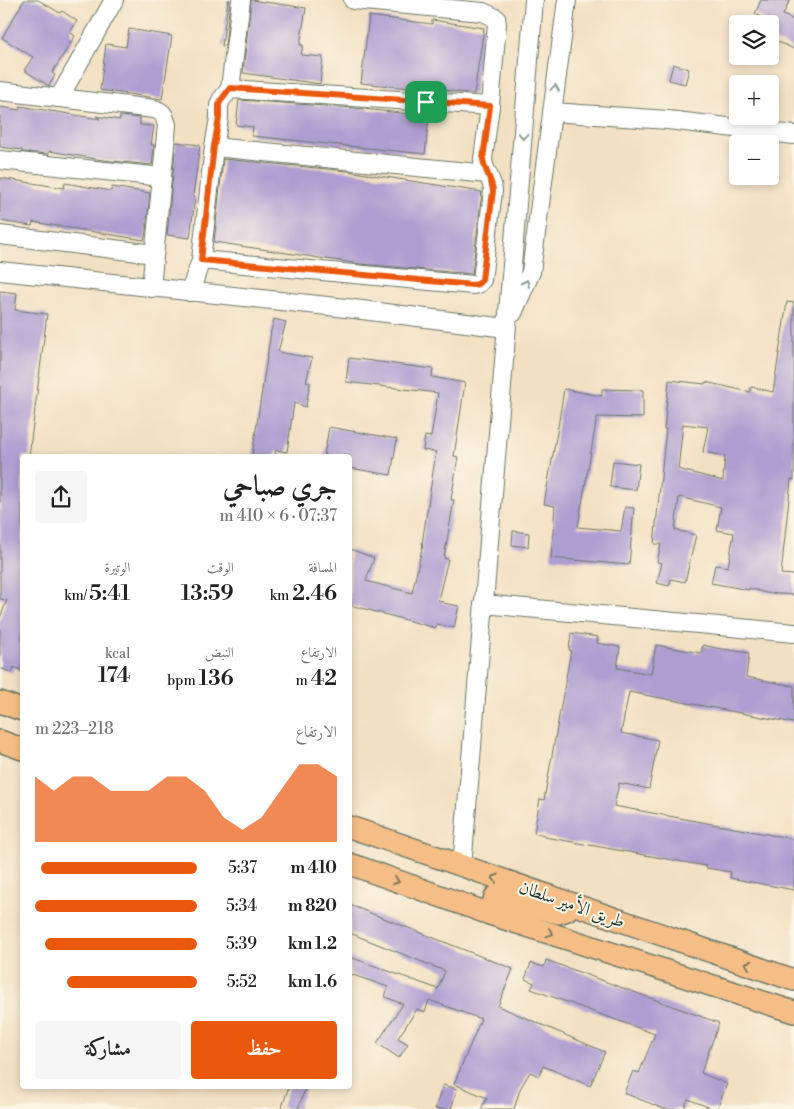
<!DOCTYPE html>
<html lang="ar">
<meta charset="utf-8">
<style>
body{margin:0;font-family:"Libre Bodoni",Amiri,serif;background:#f6f6f6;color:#222;direction:rtl;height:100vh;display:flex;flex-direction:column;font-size:19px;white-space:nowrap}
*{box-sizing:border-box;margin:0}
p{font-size:16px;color:#767676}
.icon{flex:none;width:28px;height:28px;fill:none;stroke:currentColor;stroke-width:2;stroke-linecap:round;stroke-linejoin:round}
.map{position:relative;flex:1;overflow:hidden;direction:ltr}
.details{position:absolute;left:20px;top:454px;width:332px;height:635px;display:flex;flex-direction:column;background:#fff;border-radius:5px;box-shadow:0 2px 8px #0003;direction:rtl}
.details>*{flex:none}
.tools{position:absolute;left:729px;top:15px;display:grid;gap:10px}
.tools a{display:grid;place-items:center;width:50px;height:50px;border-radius:5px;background:#fff;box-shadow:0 2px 8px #0003;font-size:25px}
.pin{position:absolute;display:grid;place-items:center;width:42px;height:42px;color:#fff;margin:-21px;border-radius:10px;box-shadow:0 2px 8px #0006}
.round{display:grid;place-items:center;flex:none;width:52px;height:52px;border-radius:5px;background:#f6f6f6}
.headline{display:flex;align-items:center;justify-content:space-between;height:85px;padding:0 15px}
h1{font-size:28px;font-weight:600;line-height:38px}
.metrics{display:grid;grid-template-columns:repeat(3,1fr);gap:8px;height:85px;padding:5px 15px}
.metrics div{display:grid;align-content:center}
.metrics b{font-size:21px;font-weight:600}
.metrics small{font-size:14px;font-weight:400}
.metrics p{font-size:14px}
.chart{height:140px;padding:10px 15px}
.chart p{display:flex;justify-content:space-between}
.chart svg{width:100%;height:90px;margin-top:5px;fill:#ea580c;opacity:.7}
.primary-button{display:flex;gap:10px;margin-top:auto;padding:10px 15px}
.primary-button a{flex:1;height:58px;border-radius:5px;background:#ea580c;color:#fff;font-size:20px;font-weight:600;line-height:58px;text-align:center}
.primary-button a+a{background:#f6f6f6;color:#222}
ul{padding:0 15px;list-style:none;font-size:16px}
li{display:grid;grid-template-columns:80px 60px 1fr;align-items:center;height:38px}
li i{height:12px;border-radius:6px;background:#ea580c}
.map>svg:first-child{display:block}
.building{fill:#ae9dd1;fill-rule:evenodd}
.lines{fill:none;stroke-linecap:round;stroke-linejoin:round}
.minor-casing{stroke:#697666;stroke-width:20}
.major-casing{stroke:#697666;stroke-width:24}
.minor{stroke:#fff;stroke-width:18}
.major{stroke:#f6be87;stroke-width:21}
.oneway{stroke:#8f9e9a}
.oneway2{stroke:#807759}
.route-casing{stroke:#fff;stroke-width:10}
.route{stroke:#ea580c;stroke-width:6}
.labels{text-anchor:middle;stroke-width:4;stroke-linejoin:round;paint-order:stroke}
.street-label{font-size:18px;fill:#1f3d34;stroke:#fcf5e5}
</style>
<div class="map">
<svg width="794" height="1109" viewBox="0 0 794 1109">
<rect width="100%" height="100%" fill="#fcf5e5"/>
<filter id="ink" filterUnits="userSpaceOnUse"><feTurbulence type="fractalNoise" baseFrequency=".02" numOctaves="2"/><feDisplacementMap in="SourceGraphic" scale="10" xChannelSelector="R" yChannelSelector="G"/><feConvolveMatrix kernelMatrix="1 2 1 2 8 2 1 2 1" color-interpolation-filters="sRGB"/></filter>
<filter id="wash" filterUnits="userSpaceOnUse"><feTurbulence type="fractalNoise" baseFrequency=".0096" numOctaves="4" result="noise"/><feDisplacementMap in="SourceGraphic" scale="20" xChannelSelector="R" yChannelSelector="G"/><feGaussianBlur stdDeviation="1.12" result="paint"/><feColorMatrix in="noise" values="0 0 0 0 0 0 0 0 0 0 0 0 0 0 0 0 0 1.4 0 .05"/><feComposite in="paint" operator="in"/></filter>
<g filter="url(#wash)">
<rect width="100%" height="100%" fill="#f2e0c2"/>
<g id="blocks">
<g class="building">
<path d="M24,0h14l22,13 2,-2 15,10 -7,11 5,4 -23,37 3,2 -6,11 -25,-16 9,-13 -31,-19z"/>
<path d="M228,0h2l-5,46h-3z"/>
<path d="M251,0l55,8 -6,37h3l-2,10 22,2 -3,27 -77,-11z"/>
<path d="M761,0h29l-7,15 11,5v29l-24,-11v-14h-7l2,-5 -10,-5z"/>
<path d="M369,16l63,8v-4l52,8 -10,66 -63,-8v2l-50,-5z"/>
<path d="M129,29l43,7 -10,63 -62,-9 6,-46 20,3z"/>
<path d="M673,64l16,5 -4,15 -16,-4z"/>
<path d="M239,100l115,8 75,8 -4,38 -173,-18 1,-9 -17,-2z"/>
<path d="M20,106l80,13 -4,-3 24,4v-4l20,2v7l14,1 -3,19h3l-2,20 -49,-5 -54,-9v3l-27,-2v-2l-22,-3v-40l20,3z"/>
<path d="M176,142l24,3 -7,51 2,1 -5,41 -23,-3z"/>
<path d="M223,159l124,12 135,21 -10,82 -112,-10 -146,-22z"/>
<path d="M0,178l64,10 1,-5 46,8 1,-4 38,6 -4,39 -2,8 -111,-18 -1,4 -32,-5z"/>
<path d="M0,291l17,2 -2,17 32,4 -18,142h-7v215l-8,-4 -2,6 -12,-5v-50l7,-18 -7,-1z"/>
<path d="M787,302l7,1v177l-3,-1 -10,95 13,1v20l-28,-2 -17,-5v2l-38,-7 4,-18 13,2 6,-34 -17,-3 4,-23 -42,-10 -4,33 21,5 -11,47 -14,-3 -2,7 -12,-3 5,-20 -5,-1 4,-18h-7l12,-115h-2l5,-49 36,4v-2l45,10 1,-5 22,5zM683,424l25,3 -5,25 22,4 -2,25 -45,-12z"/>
<path d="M274,319l12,3 -8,30 34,6 -6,24 4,1 -3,17 -1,7 -12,-4 -7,49 -11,-2 -1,6h-23l19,-125z"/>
<path d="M349,358l84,11 -1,8 33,6 -11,73 4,1 -7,43h3l-10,58 4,1 -10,41 5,2v1l16,3 -5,22 -17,-4 -1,4 -86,-23v-56l24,9 -8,23 46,12 11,-49h-1l14,-92 -13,-2 2,-14 6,1 7,-44 -92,-11z"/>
<path d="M564,389l38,7v-7l41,1v28l-46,-1 -19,110 43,4 4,-24 9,1 -5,57 -78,-7 4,-52 -11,-2 14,-77z"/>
<path d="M329,427l68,12 -6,36 -41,-7v-12h-26z"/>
<path d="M613,461l26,3 -3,26 -26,-3z"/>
<path d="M513,531l16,2 -1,14 -16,-2z"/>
<path d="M571,633l27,4 -1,6 23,4 -3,21 34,6 5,-29 45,8 2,-8 13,3 33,5 -3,24 48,9v37l-165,-31 -8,41 37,7 -9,49 -30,-6 -5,23 180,33v51l-64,-12 1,-6 -25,-4v-2l-161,-29v-2l-11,-2 6,-34 4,1 27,-150h-2z"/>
<path d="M350,905l163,64 -15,37 107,46 -15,34 -47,-20 -4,10 -9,-4 -10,17 -6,20h-33l6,-11 -33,-14 27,-65 -52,-19 -4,12 -8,-3 -19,29 10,6 -9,14 -22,-15 26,-39 -18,-7 3,-10 -38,-13v-17l88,32 7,-18 -95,-38z"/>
<path d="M546,960l173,63 -18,50 26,11 -10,25h-4l-25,-10 -4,10h-20l-40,-16 9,-22 6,2 16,-39 -124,-45 3,-6 -9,-4 6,-16 13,4z"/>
<path d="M443,1085l14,4 -6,20h-16z"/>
<path d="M289,1086h17l-8,23h-10l-6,-2z"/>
</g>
</g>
</g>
<g filter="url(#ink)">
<use href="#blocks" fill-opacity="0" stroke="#697666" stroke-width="1"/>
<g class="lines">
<defs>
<g id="minor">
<path d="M230,89l11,-89"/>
<path d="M0,91l154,18c10,3 10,6 13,16l-16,163"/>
<path d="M59,98l55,-98"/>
<path d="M552,112l116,8 126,15"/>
<path d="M214,147l274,27"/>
<path d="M0,160l162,17"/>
<path d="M0,235l154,19"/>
<path d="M201,260l272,25 5,-1 4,-4 11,-89c0,-12 -10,-21 -10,-32l7,-53 7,-82 -1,-6 -13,-6 -130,-12"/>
<path d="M0,271l346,37 160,20"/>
<path d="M190,292l11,-32 13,-113 5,-29v-13l2,-5 9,-11 260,17"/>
<path d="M513,313l18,-41 36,-272"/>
<path d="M483,604l311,29"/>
<path d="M462,867l72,-867"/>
</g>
<g id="major">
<path d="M0,702l22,8"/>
<path d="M0,741l22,8"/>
<path d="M350,827c147,52 296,102 444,153"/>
<path d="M350,864l140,50 304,98"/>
<path d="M490,914l5,-17 63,16 9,-3"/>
</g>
</defs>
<use href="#minor" class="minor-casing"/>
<use href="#major" class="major-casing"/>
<use href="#minor" class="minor"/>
<use href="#major" class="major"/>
</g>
<defs><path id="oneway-chevron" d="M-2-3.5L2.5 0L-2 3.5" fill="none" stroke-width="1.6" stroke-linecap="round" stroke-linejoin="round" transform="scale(1.25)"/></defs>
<g class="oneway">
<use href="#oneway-chevron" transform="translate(555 88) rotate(-82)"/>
<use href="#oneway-chevron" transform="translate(523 136) rotate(95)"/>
<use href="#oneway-chevron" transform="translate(526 283) rotate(-66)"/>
</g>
<g class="oneway2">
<use href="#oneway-chevron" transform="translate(495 878) rotate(-162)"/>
<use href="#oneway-chevron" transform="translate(396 881) rotate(20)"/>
<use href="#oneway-chevron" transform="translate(550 933) rotate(18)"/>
<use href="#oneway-chevron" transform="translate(748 964) rotate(-161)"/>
</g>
</g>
<g class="lines" filter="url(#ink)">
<defs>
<path id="route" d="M230,88l260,18 -7,53c1,11 9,20 10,32l-11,89 -4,4 -5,1 -272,-25 13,-114 5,-28v-13l2,-5z"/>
</defs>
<use href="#route" class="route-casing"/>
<use href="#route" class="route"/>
</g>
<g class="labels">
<g class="street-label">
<text transform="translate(572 904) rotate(19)" y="6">طريق الأمير سلطان</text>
</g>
</g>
</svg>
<div class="tools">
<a><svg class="icon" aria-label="layers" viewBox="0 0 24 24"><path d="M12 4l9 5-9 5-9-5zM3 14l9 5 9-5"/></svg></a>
<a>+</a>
<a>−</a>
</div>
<div class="pin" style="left:426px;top:102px;background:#1e9e55"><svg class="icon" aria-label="arrive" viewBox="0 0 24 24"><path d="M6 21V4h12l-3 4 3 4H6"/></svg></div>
<section class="details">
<div class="headline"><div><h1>جري صباحي</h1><p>07:37 · 6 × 410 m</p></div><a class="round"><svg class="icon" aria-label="share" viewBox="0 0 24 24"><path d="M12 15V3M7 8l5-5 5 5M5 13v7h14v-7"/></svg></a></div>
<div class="metrics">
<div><p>المسافة</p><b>2.46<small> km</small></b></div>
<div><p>الوقت</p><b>13:59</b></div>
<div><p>الوتيرة</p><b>5:41<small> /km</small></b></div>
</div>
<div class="metrics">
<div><p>الارتفاع</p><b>42<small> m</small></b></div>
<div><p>النبض</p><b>136<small> bpm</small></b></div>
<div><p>kcal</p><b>174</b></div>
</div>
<div class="chart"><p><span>الارتفاع</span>218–223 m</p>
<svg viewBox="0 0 160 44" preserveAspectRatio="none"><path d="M0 44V12L10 19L20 12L30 12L40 19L50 19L60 19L70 12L80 12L90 19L100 32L110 38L120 32L130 19L140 6L150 6L160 12V44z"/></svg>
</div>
<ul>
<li><b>410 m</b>5:37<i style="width:96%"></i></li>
<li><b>820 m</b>5:34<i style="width:100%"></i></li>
<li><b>1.2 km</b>5:39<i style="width:94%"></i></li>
<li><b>1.6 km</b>5:52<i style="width:80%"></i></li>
</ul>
<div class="primary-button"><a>حفظ</a><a>مشاركة</a></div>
</section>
</div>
